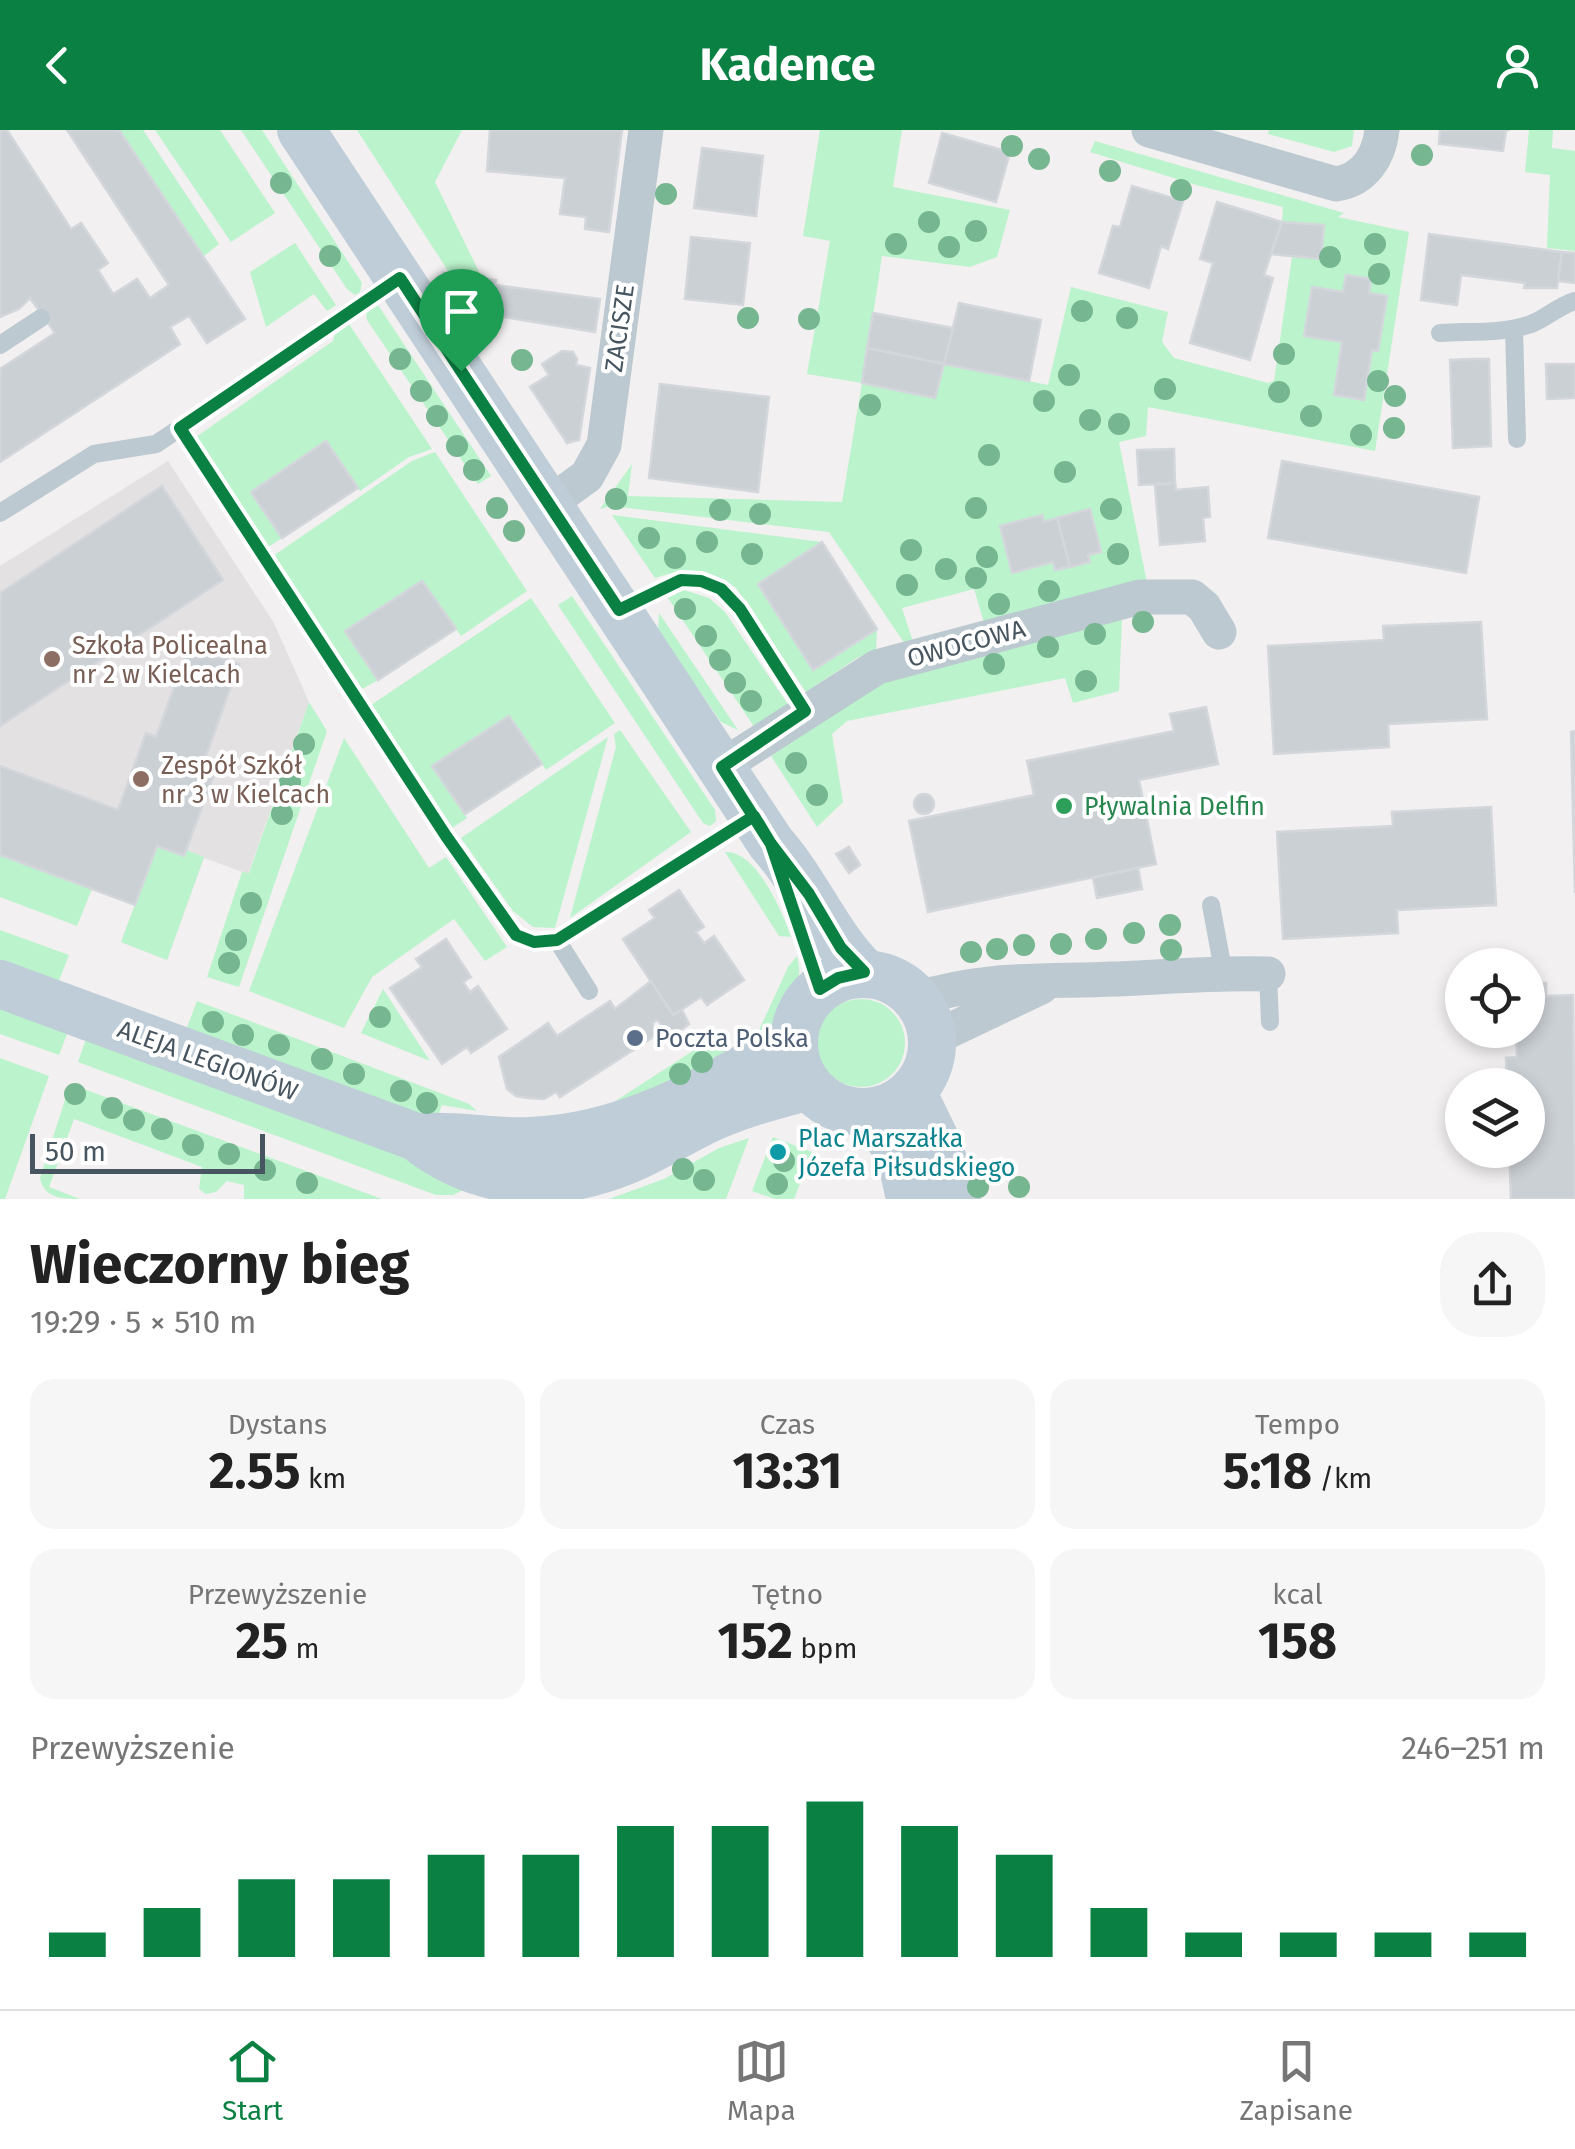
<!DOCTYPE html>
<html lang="pl">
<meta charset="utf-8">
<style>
body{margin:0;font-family:"Fira Sans",sans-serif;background:#f6f6f6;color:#222;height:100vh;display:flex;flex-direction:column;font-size:38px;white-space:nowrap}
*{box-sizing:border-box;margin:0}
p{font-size:32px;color:#767676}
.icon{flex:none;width:55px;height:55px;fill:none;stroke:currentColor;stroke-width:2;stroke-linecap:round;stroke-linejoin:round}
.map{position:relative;height:1069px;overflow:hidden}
.details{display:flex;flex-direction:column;background:#fff;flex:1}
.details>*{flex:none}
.tools{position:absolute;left:1445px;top:818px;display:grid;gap:20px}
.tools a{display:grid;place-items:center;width:100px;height:100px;border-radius:50%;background:#fff;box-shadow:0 5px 15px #0003;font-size:50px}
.scale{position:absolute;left:30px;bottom:25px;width:235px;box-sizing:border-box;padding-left:10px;border:5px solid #46555f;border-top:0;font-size:28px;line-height:35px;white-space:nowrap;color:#46555f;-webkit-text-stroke:8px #fff;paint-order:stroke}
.pin{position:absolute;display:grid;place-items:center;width:85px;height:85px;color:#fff;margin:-102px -42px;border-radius:50% 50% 50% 0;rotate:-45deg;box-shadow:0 0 10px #0007}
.pin .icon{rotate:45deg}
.round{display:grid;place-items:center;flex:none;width:105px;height:105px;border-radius:40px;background:#f6f6f6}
.overview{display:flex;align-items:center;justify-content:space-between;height:170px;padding:0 30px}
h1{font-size:55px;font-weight:700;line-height:75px}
.metrics{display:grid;grid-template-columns:repeat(3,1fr);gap:15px;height:170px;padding:10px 30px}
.metrics div{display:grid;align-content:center;border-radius:25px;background:#f6f6f6;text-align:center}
.metrics b{font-size:50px;font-weight:700}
.metrics small{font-size:28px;font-weight:400}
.metrics p{font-size:28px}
.chart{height:280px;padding:20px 30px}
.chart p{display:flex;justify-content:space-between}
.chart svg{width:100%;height:180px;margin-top:10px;stroke:#0b8043;stroke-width:6}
header{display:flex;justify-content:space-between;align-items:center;height:130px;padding:0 30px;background:#0b8043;color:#fff;font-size:45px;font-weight:700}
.menu{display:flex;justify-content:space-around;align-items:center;height:140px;border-top:2px solid #e0e0e0;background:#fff;font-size:28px;color:#767676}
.menu a{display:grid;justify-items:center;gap:5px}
.menu .active{color:#0b8043}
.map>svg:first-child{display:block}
.education{fill:#e3e1e2}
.green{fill:#bbf3cc}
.building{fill:#cbd0d5;stroke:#d3d7dc;stroke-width:2.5}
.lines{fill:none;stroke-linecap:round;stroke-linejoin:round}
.lane{stroke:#bcc9d0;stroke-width:18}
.street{stroke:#bcc9d0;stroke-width:35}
.secondary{stroke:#bfcdd8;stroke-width:48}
.tree{fill:#76b690}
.route-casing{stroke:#fff;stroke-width:20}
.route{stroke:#0b8043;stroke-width:12}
.education-dot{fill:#8d6e63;stroke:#fff;stroke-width:4}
.leisure-dot{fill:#2e9e5b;stroke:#fff;stroke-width:4}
.service-dot{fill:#5c6f8a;stroke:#fff;stroke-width:4}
.culture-dot{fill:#0f9aa8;stroke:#fff;stroke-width:4}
.labels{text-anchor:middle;stroke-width:8;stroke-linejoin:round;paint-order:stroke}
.street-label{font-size:25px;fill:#46555f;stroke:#fff}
.education-label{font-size:25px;fill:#785e54;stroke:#fff;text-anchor:start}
.leisure-label{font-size:25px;fill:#27864d;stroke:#fff;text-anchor:start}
.service-label{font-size:25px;fill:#4e5e75;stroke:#fff;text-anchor:start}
.culture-label{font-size:25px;fill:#0d838f;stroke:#fff;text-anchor:start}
</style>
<header><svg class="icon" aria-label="back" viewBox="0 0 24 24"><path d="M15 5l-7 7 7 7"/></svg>Kadence<svg class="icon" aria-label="person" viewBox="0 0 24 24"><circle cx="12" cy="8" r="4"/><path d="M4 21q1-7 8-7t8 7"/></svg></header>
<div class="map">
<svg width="1575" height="1069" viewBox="0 0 1575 1069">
<rect width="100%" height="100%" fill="#f2f0f0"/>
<path class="education" d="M168,331l106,162 35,79 -61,172 -44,-16 -37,102 -46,-18 14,-37 -135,-50v-289z"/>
<g class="green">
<path d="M119,0h24l76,114 -15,12z"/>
<path d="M155,0h65l55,83 -44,29z"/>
<path d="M241,0h21l100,153 -2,9 -5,3 -8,-6z"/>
<path d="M357,0h105l-27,52 47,96 -32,-4z"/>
<path d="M820,0h82l-9,57 117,23 -13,47 -27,10 -88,-11 -19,126 72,16 9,-34 104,21 23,-98 97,25 -6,30 12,16 94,25 6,-2 18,-124 -10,-35 1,-15 -87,-22 -106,-33 5,-11 249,72 -6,4 71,15 -34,219 -227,-44 -2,29 -27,6 29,146 -163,38 -11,-37 -72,19 12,37 -7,2 -78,-115 -218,-26 -11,3 32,-45 -4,32 214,6 20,-119 -55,-9 23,-133 -27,-5z"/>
<path d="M1269,0h85l-2,16 -18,6 -66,-18z"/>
<path d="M1529,0h24l-1,18 23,3v100l-28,-3 3,-73 -25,-3z"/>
<path d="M295,113l41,62 -9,6 -13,-17 -48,33 -16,-55z"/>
<path d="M378,175l113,171 -13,8 -111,-164 -1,-10z"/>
<path d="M347,191l85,128 -23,8 -49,34 -34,-50 -75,51 31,46 -14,9 -72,-110 137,-96 3,-12z"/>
<path d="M435,322l92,139 -66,45 -39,-55 -76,50 32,49 -16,9 -89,-133 139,-95z"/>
<path d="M612,385l210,27 -64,42 55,86 64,-41 -1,21 -19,8 -51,34 -70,-104c-29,-21 -49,-21 -81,-10z"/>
<path d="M684,460l25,8 16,14 64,94 -34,22 -87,-130z"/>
<path d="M572,466l143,214 1,11 -6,5 -7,-3 -145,-218z"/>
<path d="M531,468l84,125 -69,47 -37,-53 -76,49 34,52 -15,10 -81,-123z"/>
<path d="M659,483l79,117 -17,-8 -63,-91z"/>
<path d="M1122,488l-3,73 -46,12 -8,-25 -218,43 -15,13 11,68 -26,25 -46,-71 102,-72z"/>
<path d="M309,572l18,29 -88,256 -32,-10 35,-105 7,1z"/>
<path d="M620,600l71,102 -121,86 46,-171 -2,-13z"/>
<path d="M608,607l-53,191 -22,-1 -20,-16 -52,-73z"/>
<path d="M344,608l85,130 17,-11 61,90 -22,14 -31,-42 -82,58 -28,51 -95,-37z"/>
<path d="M157,716l27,9 2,-5 18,7 -37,103 -46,-18z"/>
<path d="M725,722c31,-2 57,59 66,85l-12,-1z"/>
<path d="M0,725l92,34 -15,37 -77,-29z"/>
<path d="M0,800l69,25 -11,28 -58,-21z"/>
<path d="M797,826c10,36 -15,64 -42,83l33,-72z"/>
<path d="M383,859l47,72 -69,-28z"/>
<circle cx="861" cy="913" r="44"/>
<path d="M197,871l272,103 8,7 -35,-6 -6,15 -250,-90z"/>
<path d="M0,874l69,25 -10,26 -59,-21z"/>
<path d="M87,906l337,129 43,23 -14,7h-17l-358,-133z"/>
<path d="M702,915l19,1 8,8 -67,44 -62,13z"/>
<path d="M0,928l49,18 -44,123h-5z"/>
<path d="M70,954l312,115h-138v-14l-17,-4 -11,11 -10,2 -7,-5 3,-22 -128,-48 -25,68 31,12c-18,0 -36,-1 -40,-21z"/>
<path d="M773,1007l39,15 -18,47h-19l-23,-8z"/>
<path d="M749,1008l-23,61h-117l55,-20 55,-31z"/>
</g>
<g class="building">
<path d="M0,0h7l64,99 10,-6 27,40 -10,7 15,24 24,-15 13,19 19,-13 -102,-155h52l126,189 -38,24 -18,-27 -19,11 10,17 -180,118v-93l55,-36 -25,-35 -11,11 -19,8z"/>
<path d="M490,0h132l-13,102 -24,-3 1,-12 -26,-3 5,-36 -78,-7z"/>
<path d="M1440,0h70h-4l-3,21 -64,-7z"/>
<path d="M942,3l68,19 -14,50 -67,-19z"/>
<path d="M702,18l61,8 -7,60 -62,-8z"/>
<path d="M1132,56l51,15 -15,48 -7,-3 -12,42 -50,-15 14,-47 7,1z"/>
<path d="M1217,72l65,20 -18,53 9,3 -23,82 -60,-17 23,-80 -13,-4z"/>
<path d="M1282,92l42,3 -3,34 -50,-5z"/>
<path d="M1429,104l133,18 -5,36h-33l1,-5 -64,-8 -4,30 -36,-5z"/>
<path d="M691,107l59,6 -7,62 -58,-6z"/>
<path d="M1562,122l13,1v30l-17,-2z"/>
<path d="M444,143l52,7 -1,5 105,14 -5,33 -104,-17 -13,11z"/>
<path d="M1346,145l25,4 -2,14 18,3 -9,55 -6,-1 -8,50 -30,-5 8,-53 -38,-6 8,-49 31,5z"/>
<path d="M959,173l82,17 -12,61 -85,-17z"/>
<path d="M873,183l80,15 -9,36 -77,-16z"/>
<path d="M867,218l77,16 -9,34 -73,-15z"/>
<path d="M562,221l11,1 4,7 -1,6 14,3 -11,72 -12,3 -37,-56 19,-12 -7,-11z"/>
<path d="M1471,229h18l2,87 -38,2 -3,-88z"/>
<path d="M1546,234h29v34l-28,1z"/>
<path d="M660,254l109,13 -11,95 -109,-14z"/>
<path d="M326,311l32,47 -76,50 -31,-46z"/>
<path d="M1174,319l1,34 -36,2 -2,-35z"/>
<path d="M1282,331l197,36 -13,76 -198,-35z"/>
<path d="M1175,353l1,7 32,-3 2,30 -7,1 2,23 -45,4 -5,-60z"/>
<path d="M162,356l61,94 -223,146v-133z"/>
<path d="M1090,379l11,43 -13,3 2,7 -20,5 -13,-49z"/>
<path d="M1042,385l2,7 13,-4 13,49 -15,3 -2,-8 -41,11 -12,-47z"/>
<path d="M822,412l55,87 -64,41 -55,-86z"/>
<path d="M422,451l34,48 -78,51 -33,-49z"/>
<path d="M1481,492l6,97 -99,5 1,23 -115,7 -6,-108 116,-6 -1,-14z"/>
<path d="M189,516l50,18 -33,92 13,5 -35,95 -27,-10 -22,59 -135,-50v-89l118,44 28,-77 10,4z"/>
<path d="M1206,577l12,57 -79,16 17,84 -228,48 -19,-91 125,-26 -7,-34 147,-30 -4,-17z"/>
<path d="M509,586l33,48 -77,50 -33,-48z"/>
<path d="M1575,601v162l-4,-161z"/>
<circle cx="924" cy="674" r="10"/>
<path d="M1491,677l5,98 -99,5 1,23 -115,6 -6,-107 116,-6 -1,-14z"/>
<path d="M849,717l11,18 -11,8 -13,-19z"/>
<path d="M1138,738l4,21 -45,9 -4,-20z"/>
<path d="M679,760l25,37 -8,5 8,11 10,-7 30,44 -37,25 -6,-8 -28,18 -50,-76 32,-21 -6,-8z"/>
<path d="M446,809l25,38 -8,5 7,10 8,-6 29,43 -36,24 -4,-6 -25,17 -52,-76 32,-21 -6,-8z"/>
<path d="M651,851l22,34 9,-5 7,14 -19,14 -12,-18 -6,3 6,11 -98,63 -4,-5 -12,7 -16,-1 -12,-2 -9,-7 -8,-32 49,-34 9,13 53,-35 5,8z"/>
<path d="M1528,853h18v13l27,-1 2,204h-64l-2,-49h19v-65h-21l-1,-27 11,-1 -1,-27h12z"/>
</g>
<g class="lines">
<g class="lane">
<path d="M395,150l-215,148 266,408 70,99 18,8 23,-3 196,-123"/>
<path d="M1514,199l3,110"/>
<path d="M1440,203c30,-2 63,1 91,-9 16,-6 27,-18 44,-23"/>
<path d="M0,215l41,-27"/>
<path d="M0,383l94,-59 62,-10 24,-16"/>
<path d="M619,480l62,-30 20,1 20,8 18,20 66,102"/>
<path d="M1211,775l13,70"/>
<path d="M557,810l32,51"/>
<path d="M1268,844l2,48"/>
</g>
<g class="street">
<path d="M1149,0l187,54c28,-4 43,-27 46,-54"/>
<path d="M550,373l37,-27 17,-31 42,-315"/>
<path d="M721,637l156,-100 263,-70h52l12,10 15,25"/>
<path d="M916,869c70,-22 127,-17 198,-20 51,-2 103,-7 154,-5"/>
<path d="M932,909l109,-52"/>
</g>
<g class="secondary">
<path d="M301,0l470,713c36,40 55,92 93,129"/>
<circle cx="863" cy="913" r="69"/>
<path d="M0,854l416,153c63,50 135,54 209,24 26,-10 50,-26 75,-38 33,-17 72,-27 109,-37"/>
<path d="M912,962l24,49 21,58"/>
<path d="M869,982l31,40 10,47"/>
<path d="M424,1007c36,-2 71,6 107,4 98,-4 179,-53 262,-100"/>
</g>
</g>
<g class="tree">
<circle cx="1012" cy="16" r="11"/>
<circle cx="1422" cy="25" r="11"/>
<circle cx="1039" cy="29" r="11"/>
<circle cx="1110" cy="41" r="11"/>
<circle cx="281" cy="53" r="11"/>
<circle cx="1181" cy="60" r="11"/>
<circle cx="666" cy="64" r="11"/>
<circle cx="929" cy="92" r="11"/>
<circle cx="976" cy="101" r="11"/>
<circle cx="896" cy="114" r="11"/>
<circle cx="1375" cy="114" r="11"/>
<circle cx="949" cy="117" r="11"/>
<circle cx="330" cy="126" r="11"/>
<circle cx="1330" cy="127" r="11"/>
<circle cx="1379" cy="144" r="11"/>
<circle cx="1082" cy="181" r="11"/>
<circle cx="748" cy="188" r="11"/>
<circle cx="1127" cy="188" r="11"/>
<circle cx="809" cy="189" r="11"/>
<circle cx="1284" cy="224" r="11"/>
<circle cx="400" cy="229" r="11"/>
<circle cx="522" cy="230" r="11"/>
<circle cx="1069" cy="245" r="11"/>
<circle cx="1378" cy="251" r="11"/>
<circle cx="1165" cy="259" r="11"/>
<circle cx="421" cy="261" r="11"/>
<circle cx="1279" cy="262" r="11"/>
<circle cx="1395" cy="266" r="11"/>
<circle cx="1044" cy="271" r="11"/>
<circle cx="870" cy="275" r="11"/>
<circle cx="437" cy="286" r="11"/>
<circle cx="1311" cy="286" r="11"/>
<circle cx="1090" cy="290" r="11"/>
<circle cx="1119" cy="294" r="11"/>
<circle cx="1394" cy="298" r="11"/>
<circle cx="1361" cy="305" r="11"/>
<circle cx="457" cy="316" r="11"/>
<circle cx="989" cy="325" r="11"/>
<circle cx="474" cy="340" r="11"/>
<circle cx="1065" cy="342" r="11"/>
<circle cx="616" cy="369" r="11"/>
<circle cx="497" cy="378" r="11"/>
<circle cx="976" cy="378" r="11"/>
<circle cx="1111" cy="379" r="11"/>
<circle cx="720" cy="380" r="11"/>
<circle cx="760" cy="384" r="11"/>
<circle cx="514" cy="401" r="11"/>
<circle cx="649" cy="408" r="11"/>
<circle cx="707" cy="412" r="11"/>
<circle cx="911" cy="420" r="11"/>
<circle cx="752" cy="424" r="11"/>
<circle cx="1118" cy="424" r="11"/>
<circle cx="987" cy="427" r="11"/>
<circle cx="675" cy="428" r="11"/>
<circle cx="946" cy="439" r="11"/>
<circle cx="976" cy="448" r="11"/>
<circle cx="907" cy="455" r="11"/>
<circle cx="1049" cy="461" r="11"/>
<circle cx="999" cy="474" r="11"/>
<circle cx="685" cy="479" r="11"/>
<circle cx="1143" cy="492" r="11"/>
<circle cx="1095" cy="504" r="11"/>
<circle cx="706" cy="506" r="11"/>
<circle cx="1048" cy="517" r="11"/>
<circle cx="720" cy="530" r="11"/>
<circle cx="994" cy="534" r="11"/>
<circle cx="1086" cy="551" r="11"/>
<circle cx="735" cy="553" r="11"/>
<circle cx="751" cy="571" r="11"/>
<circle cx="304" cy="614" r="11"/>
<circle cx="796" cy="633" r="11"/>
<circle cx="290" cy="652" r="11"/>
<circle cx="817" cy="665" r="11"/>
<circle cx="282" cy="684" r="11"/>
<circle cx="251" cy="773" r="11"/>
<circle cx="1170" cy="795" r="11"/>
<circle cx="1134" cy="803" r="11"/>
<circle cx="1096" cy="809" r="11"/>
<circle cx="236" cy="810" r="11"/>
<circle cx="1061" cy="814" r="11"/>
<circle cx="1024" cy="815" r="11"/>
<circle cx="997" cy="819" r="11"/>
<circle cx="1171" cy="820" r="11"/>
<circle cx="971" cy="822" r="11"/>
<circle cx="229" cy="833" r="11"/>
<circle cx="380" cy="887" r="11"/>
<circle cx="213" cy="892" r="11"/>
<circle cx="243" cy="905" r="11"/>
<circle cx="279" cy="915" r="11"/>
<circle cx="322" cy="929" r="11"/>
<circle cx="702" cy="932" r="11"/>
<circle cx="354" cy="944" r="11"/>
<circle cx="680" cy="944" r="11"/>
<circle cx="401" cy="961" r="11"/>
<circle cx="75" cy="964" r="11"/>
<circle cx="427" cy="973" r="11"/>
<circle cx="112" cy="978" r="11"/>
<circle cx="134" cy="990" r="11"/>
<circle cx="162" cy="999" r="11"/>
<circle cx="193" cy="1015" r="11"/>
<circle cx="229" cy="1024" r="11"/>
<circle cx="784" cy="1031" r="11"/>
<circle cx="683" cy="1039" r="11"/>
<circle cx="265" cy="1040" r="11"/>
<circle cx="704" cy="1050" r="11"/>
<circle cx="307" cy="1053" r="11"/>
<circle cx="777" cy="1054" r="11"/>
<circle cx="978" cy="1057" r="11"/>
<circle cx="1019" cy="1057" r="11"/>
</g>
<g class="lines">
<defs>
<path id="route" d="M461,241l-61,-93 -220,150 266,408 70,99 18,7 23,-2 197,-124 17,28 49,145 18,-11 26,-6 -23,-24 -32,-54 -38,-50 -49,-77 83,-56 -65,-102 -19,-20 -20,-8 -20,-1 -62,30 -158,-239"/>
</defs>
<use href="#route" class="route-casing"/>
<use href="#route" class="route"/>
</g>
<g class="education-dot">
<circle cx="52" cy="529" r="10"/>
<circle cx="141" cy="649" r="10"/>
</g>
<circle class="leisure-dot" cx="1064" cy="676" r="10"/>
<circle class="service-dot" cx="635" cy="908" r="10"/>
<circle class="culture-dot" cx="778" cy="1022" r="10"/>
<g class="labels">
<g class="street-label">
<text transform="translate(619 198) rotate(-82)" y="9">ZACISZE</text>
<text transform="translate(966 513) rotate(-15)" y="9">OWOCOWA</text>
<text transform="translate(208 930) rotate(20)" y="9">ALEJA LEGIONÓW</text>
</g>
<g class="education-label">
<text x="72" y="524">Szkoła Policealna<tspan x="72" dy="29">nr 2 w Kielcach</tspan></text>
<text x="161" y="644">Zespół Szkół<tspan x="161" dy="29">nr 3 w Kielcach</tspan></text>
</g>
<g class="leisure-label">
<text x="1084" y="685">Pływalnia Delfin</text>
</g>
<g class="service-label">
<text x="655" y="917">Poczta Polska</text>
</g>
<g class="culture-label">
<text x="798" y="1017">Plac Marszałka<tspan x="798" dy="29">Józefa Piłsudskiego</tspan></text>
</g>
</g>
</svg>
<div class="tools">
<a><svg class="icon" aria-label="locate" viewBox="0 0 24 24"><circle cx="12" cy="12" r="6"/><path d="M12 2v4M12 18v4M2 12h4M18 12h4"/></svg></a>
<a><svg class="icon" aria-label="layers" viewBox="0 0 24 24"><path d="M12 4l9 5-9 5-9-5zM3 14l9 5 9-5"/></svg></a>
</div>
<div class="scale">50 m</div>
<div class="pin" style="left:461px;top:241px;background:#1e9e55"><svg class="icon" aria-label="arrive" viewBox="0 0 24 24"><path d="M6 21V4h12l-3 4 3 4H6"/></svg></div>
</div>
<section class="details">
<div class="overview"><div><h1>Wieczorny bieg</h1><p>19:29 · 5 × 510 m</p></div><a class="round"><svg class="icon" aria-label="share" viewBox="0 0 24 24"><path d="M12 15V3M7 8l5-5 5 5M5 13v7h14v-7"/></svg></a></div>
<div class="metrics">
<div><p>Dystans</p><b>2.55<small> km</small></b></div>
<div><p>Czas</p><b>13:31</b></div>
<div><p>Tempo</p><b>5:18<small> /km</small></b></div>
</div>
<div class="metrics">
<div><p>Przewyższenie</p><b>25<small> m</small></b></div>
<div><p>Tętno</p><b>152<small> bpm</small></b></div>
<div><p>kcal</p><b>158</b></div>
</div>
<div class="chart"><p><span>Przewyższenie</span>246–251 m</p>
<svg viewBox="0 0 160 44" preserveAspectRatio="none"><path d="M5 44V38M15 44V32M25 44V25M35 44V25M45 44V19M55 44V19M65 44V12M75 44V12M85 44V6M95 44V12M105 44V19M115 44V32M125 44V38M135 44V38M145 44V38M155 44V38"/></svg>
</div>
</section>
<nav class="menu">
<a class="active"><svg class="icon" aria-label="home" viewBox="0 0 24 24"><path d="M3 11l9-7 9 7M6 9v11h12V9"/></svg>Start</a>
<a><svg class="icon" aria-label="map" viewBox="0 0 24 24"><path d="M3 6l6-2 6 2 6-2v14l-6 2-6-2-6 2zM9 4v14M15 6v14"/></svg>Mapa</a>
<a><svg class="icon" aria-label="saved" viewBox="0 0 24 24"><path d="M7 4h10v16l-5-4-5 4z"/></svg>Zapisane</a>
</nav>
